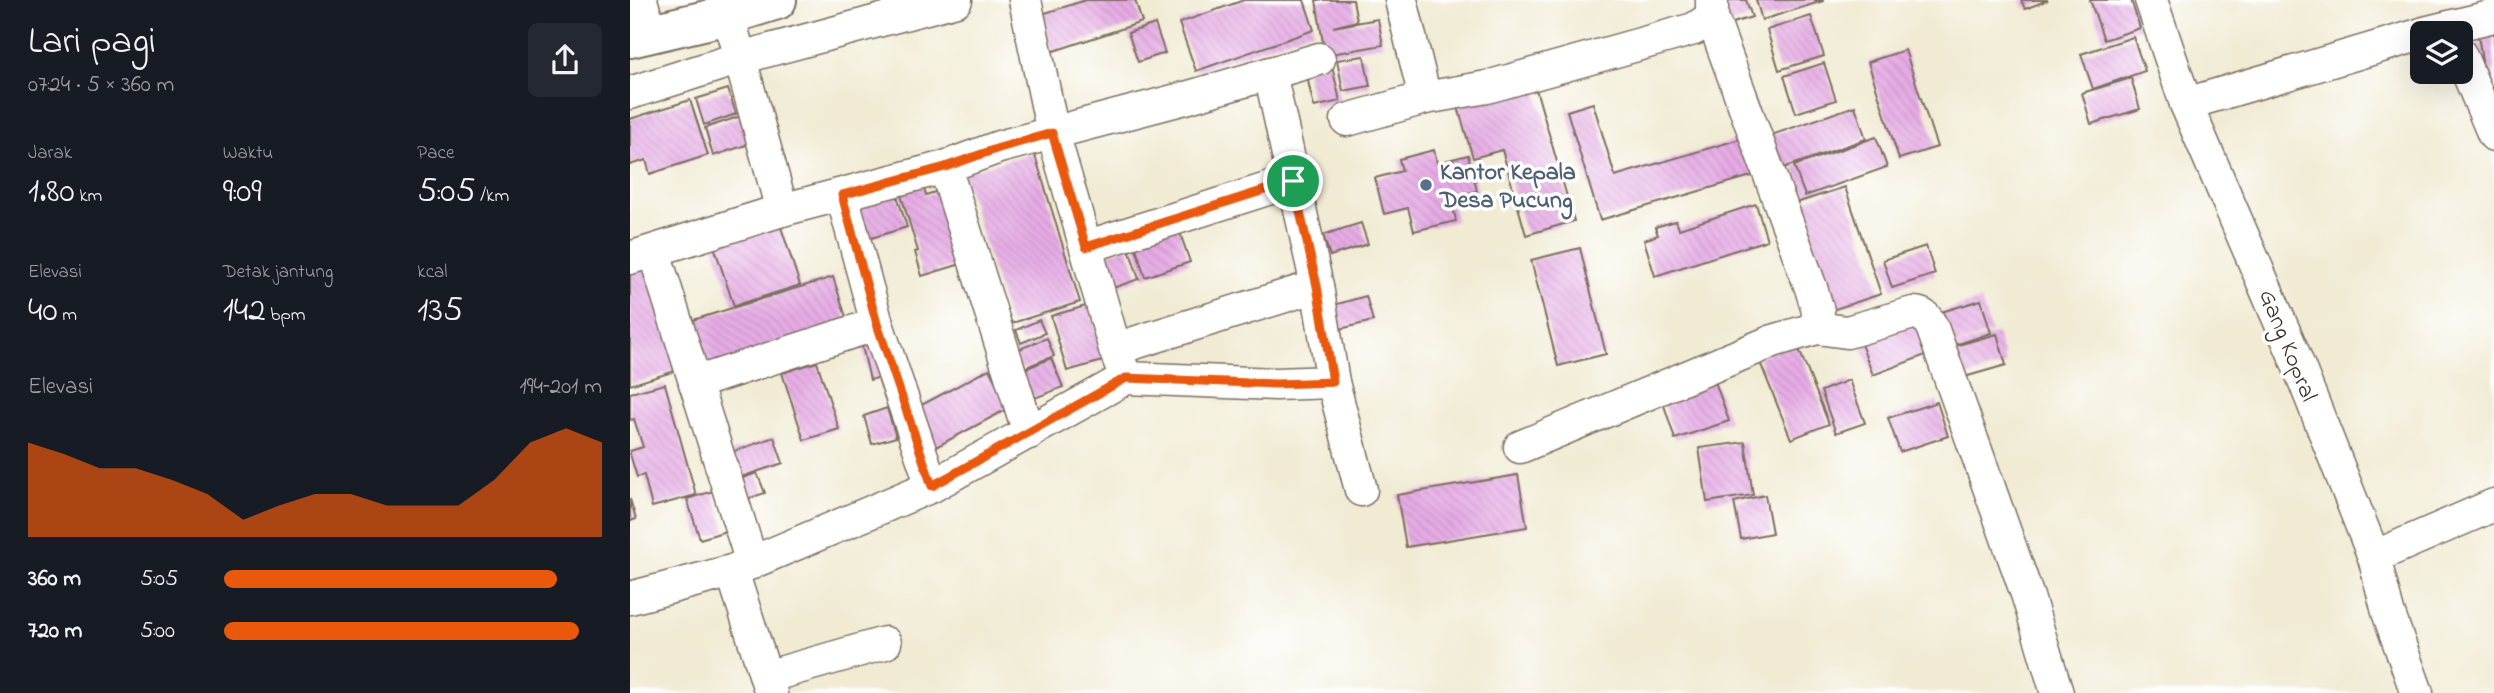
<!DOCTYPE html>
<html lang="id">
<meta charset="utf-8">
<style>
body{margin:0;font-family:"Indie Flower",sans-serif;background:#242831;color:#f1f3f6;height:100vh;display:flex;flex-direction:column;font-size:26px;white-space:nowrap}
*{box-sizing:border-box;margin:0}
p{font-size:23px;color:#9ea1a6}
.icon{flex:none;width:38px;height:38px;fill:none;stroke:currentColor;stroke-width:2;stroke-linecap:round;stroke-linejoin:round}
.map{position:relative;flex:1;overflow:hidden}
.panel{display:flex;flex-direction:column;background:#171b24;width:630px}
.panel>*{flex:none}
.controls{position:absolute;left:1780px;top:21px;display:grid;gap:14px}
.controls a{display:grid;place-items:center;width:63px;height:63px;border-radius:10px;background:#171b24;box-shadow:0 7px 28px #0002;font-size:35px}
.pin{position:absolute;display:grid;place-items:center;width:60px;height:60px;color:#fff;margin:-30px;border:4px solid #fff;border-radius:50%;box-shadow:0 2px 7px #0007}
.round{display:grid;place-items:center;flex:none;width:74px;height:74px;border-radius:10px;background:#242831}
.overview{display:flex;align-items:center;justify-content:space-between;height:119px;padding:0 28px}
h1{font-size:38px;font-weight:600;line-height:52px}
.stats{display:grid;grid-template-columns:repeat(3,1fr);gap:10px;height:119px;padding:7px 28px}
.stats div{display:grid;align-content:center}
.stats b{font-size:35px;font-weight:600}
.stats small{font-size:19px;font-weight:400}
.stats p{font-size:19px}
.chart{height:196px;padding:14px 28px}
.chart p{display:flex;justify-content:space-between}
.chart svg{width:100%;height:126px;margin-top:7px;fill:#ea580c;opacity:.7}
ul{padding:0 28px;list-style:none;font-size:23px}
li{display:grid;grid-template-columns:112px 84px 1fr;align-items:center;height:52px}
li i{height:18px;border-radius:9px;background:#ea580c}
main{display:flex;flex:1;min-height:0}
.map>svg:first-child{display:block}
.building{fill:url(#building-back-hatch)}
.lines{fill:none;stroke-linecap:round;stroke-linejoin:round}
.street-casing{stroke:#7b6e5e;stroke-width:35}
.secondary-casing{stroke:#7b6e5e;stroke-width:42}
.street{stroke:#fff;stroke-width:32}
.secondary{stroke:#fff;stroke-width:38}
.route-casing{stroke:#fff;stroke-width:14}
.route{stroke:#ea580c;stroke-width:9}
.service-dot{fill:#5c6f8a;stroke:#fff;stroke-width:2.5}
.labels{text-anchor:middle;stroke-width:7;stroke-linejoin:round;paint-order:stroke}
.service-label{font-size:24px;font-weight:bold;fill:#4e5e75;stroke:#fff;text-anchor:start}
.street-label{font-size:24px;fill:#3b2a1e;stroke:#fff}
</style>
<main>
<section class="panel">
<div class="overview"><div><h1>Lari pagi</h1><p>07:24 · 5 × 360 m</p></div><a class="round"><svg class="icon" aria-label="share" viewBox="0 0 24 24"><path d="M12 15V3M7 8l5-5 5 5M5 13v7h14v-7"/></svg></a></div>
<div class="stats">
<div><p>Jarak</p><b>1.80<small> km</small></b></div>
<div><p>Waktu</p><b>9:09</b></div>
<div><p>Pace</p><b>5:05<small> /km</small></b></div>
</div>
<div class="stats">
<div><p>Elevasi</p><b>40<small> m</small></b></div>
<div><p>Detak jantung</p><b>142<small> bpm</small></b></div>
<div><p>kcal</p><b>135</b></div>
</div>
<div class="chart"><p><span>Elevasi</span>194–201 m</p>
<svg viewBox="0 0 160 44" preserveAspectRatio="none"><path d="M0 44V11L10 15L20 20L30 20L40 24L50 29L60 38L70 33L80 29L90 29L100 33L110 33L120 33L130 24L140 11L150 6L160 11V44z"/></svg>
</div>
<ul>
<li><b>360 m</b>5:05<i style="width:88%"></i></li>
<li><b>720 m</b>5:00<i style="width:94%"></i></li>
</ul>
</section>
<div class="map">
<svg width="1864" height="693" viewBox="0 0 1864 693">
<defs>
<pattern id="building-back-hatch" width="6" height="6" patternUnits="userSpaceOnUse" patternTransform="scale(1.75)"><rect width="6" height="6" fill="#e6abe5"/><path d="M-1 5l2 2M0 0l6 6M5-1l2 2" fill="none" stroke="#c693c4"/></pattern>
</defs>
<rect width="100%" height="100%" fill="#fff"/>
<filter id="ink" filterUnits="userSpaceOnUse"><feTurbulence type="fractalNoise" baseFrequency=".0143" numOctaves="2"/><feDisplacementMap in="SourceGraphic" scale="14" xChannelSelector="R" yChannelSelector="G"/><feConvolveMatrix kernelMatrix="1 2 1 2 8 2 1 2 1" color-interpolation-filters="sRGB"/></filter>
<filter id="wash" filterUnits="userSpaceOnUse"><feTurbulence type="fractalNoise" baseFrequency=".00686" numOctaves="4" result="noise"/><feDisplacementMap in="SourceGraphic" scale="28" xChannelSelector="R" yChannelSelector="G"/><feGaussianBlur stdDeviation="1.57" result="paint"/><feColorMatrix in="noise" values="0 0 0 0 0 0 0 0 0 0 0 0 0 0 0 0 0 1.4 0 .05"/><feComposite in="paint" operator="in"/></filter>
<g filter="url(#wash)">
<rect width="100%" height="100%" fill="#f1ebd4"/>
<g id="blocks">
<g class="building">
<path d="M456,0h49l7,22 -91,30 -12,-37z"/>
<path d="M614,0h60l10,30 -118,41 -17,-48z"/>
<path d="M686,0h37l4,21 -24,6 45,-8 5,26 -58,10z"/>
<path d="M1091,0h25l6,17 -23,7z"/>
<path d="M1126,0h67v1l-61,19z"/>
<path d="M1391,0h27l-23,9z"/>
<path d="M1460,0h41l9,28 -36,12z"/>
<path d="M1181,16l13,40 -45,14 -12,-40z"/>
<path d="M525,24l10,29 -27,9 -10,-29z"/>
<path d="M1864,25v63l-8,1 -9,-62z"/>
<path d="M1503,37l12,34 -52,18 -12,-35z"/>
<path d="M1275,50l32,97 -38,12 -31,-97z"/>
<path d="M734,56l6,30 -27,5 -6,-31z"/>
<path d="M701,62l9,39 -26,6 -9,-39z"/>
<path d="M1194,63l12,37 -40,13 -12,-37z"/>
<path d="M1501,78l9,31 -49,15 -9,-31z"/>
<path d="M904,82l40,139 -48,14 -24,-85 -29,8 -16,-54z"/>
<path d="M98,89l8,25 -32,11 -8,-26z"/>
<path d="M60,100l18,55 -58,19 -4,-14 -16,5v-46z"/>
<path d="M963,103l22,73 132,-39 11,37 -158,46 -33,-109z"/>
<path d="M1225,106l11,33 -94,33 -12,-33z"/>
<path d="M114,115l8,28 -39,13 -8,-28z"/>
<path d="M1246,137l11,30 -82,29 -11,-30z"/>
<path d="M804,150l3,13 31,-8 9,36 -26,6 5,24 -42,10 -6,-23 -24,6 -9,-36 27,-7 -3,-12z"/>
<path d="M404,152l46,150 -71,22 -46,-151z"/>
<path d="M293,185l3,10 15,-5 20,74 -39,12 -7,-24 3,-1 -18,-59z"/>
<path d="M264,186l13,41 -39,12 -13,-41z"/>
<path d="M1215,187l36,107 -55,18 -36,-107z"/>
<path d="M1126,204l11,36 -112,36 -11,-36 14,-5 -3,-8 21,-6 3,8z"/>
<path d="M149,221l21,64 -66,21 -21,-63z"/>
<path d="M731,223l7,21 -38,12 -7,-21z"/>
<path d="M547,224l13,38 -45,15 -12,-39z"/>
<path d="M498,246l11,33 -26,9 -11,-32z"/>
<path d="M1296,246l9,28 -43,14 -9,-28z"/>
<path d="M950,248l26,106 -48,12 -27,-106z"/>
<path d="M22,263l33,105 -55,17v-115z"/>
<path d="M203,277l15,46 -143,45 -15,-47z"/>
<path d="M736,296l7,25 -33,8 -6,-24z"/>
<path d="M1351,300l10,33 -42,14 -11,-34z"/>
<path d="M459,305l17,55 -39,11 -16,-55z"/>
<path d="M409,320l6,13 -24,10 -5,-13z"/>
<path d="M1290,322l11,31 -58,22 -12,-31z"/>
<path d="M1367,334l9,31 -45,13 -10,-31z"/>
<path d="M417,338l7,18 -35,14 -7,-18z"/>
<path d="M250,342l8,33 -18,5 -8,-34z"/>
<path d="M1166,342l33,82 -38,15 -33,-82z"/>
<path d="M421,358l12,29 -28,11 -1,-4 -7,3 -9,-22 8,-4 -1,-2z"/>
<path d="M187,362l22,67 -35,11 -22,-67z"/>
<path d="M359,369l20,39 -73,39 -20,-39z"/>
<path d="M1083,376l16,45 -54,18 -15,-46z"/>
<path d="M1219,380l16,43 -29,10 -15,-42z"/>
<path d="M35,384l31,111 -44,12 -8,-32 -7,2 -7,-23v-3l13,-4 -9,-28 -4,1v-27z"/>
<path d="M1307,402l11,34 -48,16 -12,-34z"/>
<path d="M257,408l9,29 -24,7 -8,-28z"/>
<path d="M144,437l9,26 -51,17 -9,-25z"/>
<path d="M1115,442l8,53 -46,7 -8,-54z"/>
<path d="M127,473l8,20 -24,8 -7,-20z"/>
<path d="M888,475l9,52 -121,20 -9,-52z"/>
<path d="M83,491l13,40 -26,8 -13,-40z"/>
<path d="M1135,495l7,38 -31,6 -7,-37z"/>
<path d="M0,499l6,20 -6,2z"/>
</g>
</g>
</g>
<g filter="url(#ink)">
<use href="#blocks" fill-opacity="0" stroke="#7b6e5e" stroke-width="2"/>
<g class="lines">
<defs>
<g id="street">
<path d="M11,0l9,32"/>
<path d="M395,0l28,133 62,216 11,29"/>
<path d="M771,0l24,98"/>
<path d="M1521,0l35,104 107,248 81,205 14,55 29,81"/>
<path d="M98,15l54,195"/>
<path d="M1794,33l70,-17"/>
<path d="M1830,54l34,81"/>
<path d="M640,73l47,213 16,96 28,108"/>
<path d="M0,93l110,-35 216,-58"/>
<path d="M1556,104l236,-70"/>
<path d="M717,120l78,-22 62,-11 207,-58 18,-12"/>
<path d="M315,167l84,266"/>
<path d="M212,195l35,129 55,162"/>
<path d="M456,247l206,-66"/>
<path d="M24,252l98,311"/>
<path d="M0,258l152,-48 163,-43 54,-20 190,-50 130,-38"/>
<path d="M1187,328l30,4 66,-19c11,0 14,5 19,14l96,270 29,96"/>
<path d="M485,349l202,-63"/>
<path d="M65,383l182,-59"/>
<path d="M890,447l253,-106 44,-13 1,-17 -7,-23 -99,-271v-17"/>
<path d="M1744,557l120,-52"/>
<path d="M102,571l39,122"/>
<path d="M0,598l102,-27 200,-85 194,-108 150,6 57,-2"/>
<path d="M136,677l119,-34"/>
</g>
<path id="secondary" d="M0,38l98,-23 49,-15"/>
</defs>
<use href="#street" class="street-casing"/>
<use href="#secondary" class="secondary-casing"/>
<use href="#street" class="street"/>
<use href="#secondary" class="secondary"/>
</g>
</g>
<g class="lines" filter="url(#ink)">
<defs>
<path id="route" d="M422,133l34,114 207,-66 24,105 16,96 -57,2 -150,-6 -194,108 -55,-162 -35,-129 103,-28 54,-19z"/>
</defs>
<use href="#route" class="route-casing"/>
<use href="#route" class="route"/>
</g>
<circle class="service-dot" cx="796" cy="185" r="7"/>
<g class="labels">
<g class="service-label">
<text x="810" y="179">Kantor Kepala<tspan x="810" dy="28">Desa Pucung</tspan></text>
</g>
<g class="street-label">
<text transform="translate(1659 345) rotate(68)" y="8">Gang Kopral</text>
</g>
</g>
</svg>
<div class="controls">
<a><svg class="icon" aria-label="layers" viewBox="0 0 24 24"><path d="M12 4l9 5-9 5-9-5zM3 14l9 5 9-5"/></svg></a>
</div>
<div class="pin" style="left:663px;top:181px;background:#1e9e55"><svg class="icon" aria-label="arrive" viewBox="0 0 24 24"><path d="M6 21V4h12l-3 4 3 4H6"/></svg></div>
</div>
</main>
